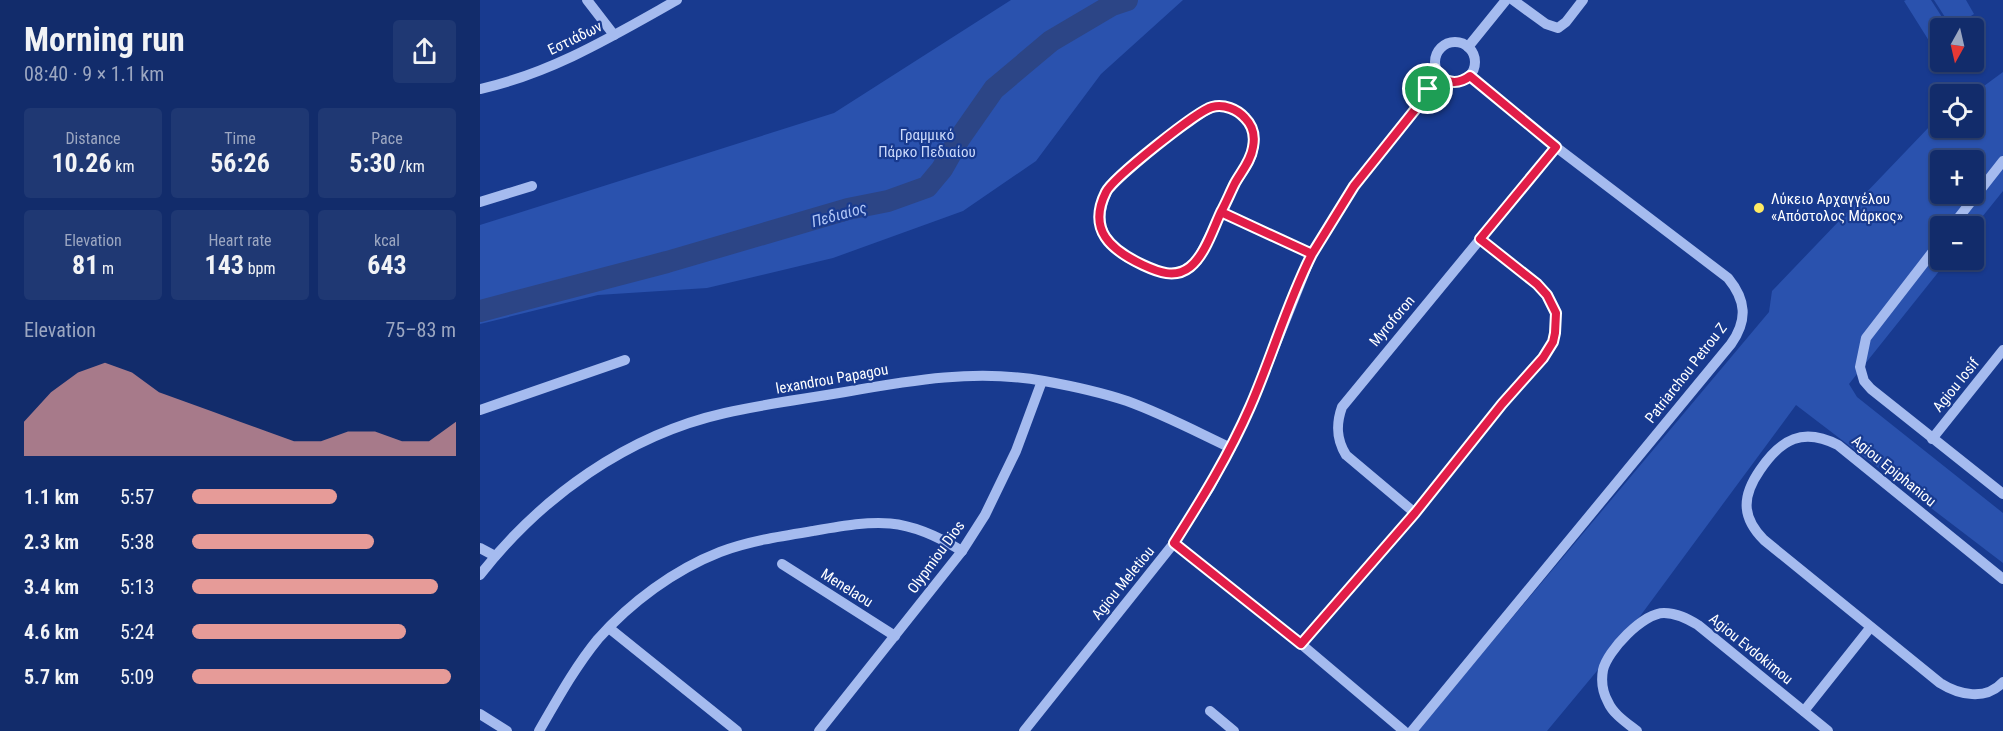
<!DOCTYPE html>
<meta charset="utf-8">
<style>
body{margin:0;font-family:"Roboto Condensed",sans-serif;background:#1f3873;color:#f1f3f6;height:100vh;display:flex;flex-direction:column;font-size:22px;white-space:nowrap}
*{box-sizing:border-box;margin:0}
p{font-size:20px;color:#9ca7c1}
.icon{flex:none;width:33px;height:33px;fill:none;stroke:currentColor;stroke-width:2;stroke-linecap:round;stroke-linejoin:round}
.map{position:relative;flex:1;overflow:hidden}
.drawer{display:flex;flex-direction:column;background:#122c6b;width:480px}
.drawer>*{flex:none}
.needle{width:39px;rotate:188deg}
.buttons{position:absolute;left:1450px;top:18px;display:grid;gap:12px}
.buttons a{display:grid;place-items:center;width:54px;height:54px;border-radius:6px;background:#122c6b;box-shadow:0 2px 4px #0004,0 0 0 2px #31487e;font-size:30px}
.pin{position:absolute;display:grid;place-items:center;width:51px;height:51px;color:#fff;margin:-26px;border:3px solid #fff;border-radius:50%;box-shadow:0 2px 6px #0007}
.round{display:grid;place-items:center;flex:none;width:63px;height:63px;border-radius:6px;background:#1f3873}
.summary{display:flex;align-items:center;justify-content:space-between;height:102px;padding:0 24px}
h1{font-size:33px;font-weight:700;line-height:45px}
.metrics{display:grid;grid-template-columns:repeat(3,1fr);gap:9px;height:102px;padding:6px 24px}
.metrics div{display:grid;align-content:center;border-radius:6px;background:#1f3873;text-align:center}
.metrics b{font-size:26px;font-weight:700}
.metrics small{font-size:16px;font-weight:400}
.metrics p{font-size:16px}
.chart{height:168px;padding:12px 24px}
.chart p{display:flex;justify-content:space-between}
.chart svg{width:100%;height:108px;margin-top:6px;fill:#e69b98;opacity:.7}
ul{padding:0 24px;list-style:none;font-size:20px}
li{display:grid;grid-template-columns:96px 72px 1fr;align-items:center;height:45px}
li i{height:15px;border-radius:8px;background:#e69b98}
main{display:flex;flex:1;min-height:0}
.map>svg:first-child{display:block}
.green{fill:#2a52ae;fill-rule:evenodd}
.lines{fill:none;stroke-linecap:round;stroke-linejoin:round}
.river{stroke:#2c4586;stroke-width:22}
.minor{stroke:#a5bbef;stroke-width:10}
.route-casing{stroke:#fff;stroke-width:12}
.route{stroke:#e11d48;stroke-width:8}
.poi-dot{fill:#ffea63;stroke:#183a8f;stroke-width:2}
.labels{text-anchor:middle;stroke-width:4.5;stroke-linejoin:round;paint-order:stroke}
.street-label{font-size:15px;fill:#fff;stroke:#183a8f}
.park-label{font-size:15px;fill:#cbd9fb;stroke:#183a8f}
.poi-label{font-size:15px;fill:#fff;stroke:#183a8f;text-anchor:start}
.water-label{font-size:16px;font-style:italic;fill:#b1c6f6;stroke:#183a8f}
</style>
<main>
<section class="drawer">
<div class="summary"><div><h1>Morning run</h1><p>08:40 · 9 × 1.1 km</p></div><a class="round"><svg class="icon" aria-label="share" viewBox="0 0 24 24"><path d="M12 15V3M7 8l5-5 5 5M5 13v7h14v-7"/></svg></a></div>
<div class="metrics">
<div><p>Distance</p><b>10.26<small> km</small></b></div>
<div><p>Time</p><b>56:26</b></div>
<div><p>Pace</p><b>5:30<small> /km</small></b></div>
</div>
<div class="metrics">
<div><p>Elevation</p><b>81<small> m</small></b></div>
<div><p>Heart rate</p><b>143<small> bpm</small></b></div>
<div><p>kcal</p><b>643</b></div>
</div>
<div class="chart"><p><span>Elevation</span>75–83 m</p>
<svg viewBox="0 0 160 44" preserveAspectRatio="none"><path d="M0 44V30L10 18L20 10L30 6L40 10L50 18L60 22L70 26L80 30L90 34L100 38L110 38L120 34L130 34L140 38L150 38L160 30V44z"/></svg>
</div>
<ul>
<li><b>1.1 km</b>5:57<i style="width:55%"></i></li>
<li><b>2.3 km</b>5:38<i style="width:69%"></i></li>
<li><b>3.4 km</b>5:13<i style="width:93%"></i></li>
<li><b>4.6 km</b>5:24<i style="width:81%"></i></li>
<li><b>5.7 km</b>5:09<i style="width:98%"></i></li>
</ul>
</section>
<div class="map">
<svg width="1523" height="731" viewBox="0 0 1523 731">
<rect width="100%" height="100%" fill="#183a8f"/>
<g class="green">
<path d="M531,0h172l-82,74 -65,87 -73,50 -130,47 -126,30 -109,7 -118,29v-99l354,-112z"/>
<path d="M1426,0h25l18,28h-8v10l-10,6 -27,-43z"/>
<path d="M1454,0h32l8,14 -22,14z"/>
<path d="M1523,72v119l-29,36 -33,-1v34h7l-99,124 8,13 146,116v50l-207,-158 -175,237 -74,89h-130l352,-419 3,-21 158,-165 11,-8v10h33l-1,-34zM1461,160h33v34h-33z"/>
</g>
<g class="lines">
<path class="river" d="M0,311l187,-49 181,-53 40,-8 39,-14 15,-18 17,-30 35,-50 57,-48 61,-36 15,-5"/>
<g class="minor">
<path d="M107,0l27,35"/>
<path d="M1033,0l33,24 12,4 8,-6 17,-22"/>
<circle cx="975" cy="62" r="20"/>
<path d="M988,47l38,-47"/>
<path d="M0,89c72,-16 133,-53 197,-89"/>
<path d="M942,101l31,-19"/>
<path d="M738,106c25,2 42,22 34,48 -4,13 -15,24 -20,36 -11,24 -23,47 -35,71 -21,19 -35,13 -59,2 -34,-16 -47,-38 -30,-74 14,-17 90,-80 110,-83z"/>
<path d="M0,202l52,-16"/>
<path d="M741,212l91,42"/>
<path d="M1472,226l51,-65"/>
<path d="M1461,241l-75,97 -6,29 4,14 7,8 132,105"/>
<path d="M0,410l145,-50"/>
<path d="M1452,439l71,-89"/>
<path d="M935,513l-69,-58c-10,-16 -10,-31 -4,-48l214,-260"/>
<path d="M694,543l127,101 103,87"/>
<path d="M0,548l15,8"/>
<path d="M302,564l113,72"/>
<path d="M0,575c61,-78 147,-140 245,-162 39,-9 80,-14 120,-21 67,-12 132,-23 199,-11 28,5 56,11 83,20 36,13 70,31 104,47"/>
<path d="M1523,579l-165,-134c-35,-18 -57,-6 -78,25 -18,26 -19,47 4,70l176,143c19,12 46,18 63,-1"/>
<path d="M129,628l128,103"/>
<path d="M821,644l114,-131 87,-109 41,-46 10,-16 2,-9 1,-20 -9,-18 -10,-11 -57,-45"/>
<path d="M730,711l24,20"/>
<path d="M1324,711l66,-83"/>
<path d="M0,714l27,17"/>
<path d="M59,731c18,-31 36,-64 59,-92 33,-37 76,-69 122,-87 29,-11 62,-16 93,-21 64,-11 91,-16 149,20"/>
<path d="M339,731l143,-180 23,-36 31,-64 26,-70"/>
<path d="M544,731l150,-188 36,-56 40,-79 62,-154 42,-68 68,-85 13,-33"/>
<path d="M932,731l319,-387c17,-24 15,-44 -3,-66l-172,-131 -86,-71"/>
<path d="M1157,731c-10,-8 -24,-17 -29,-29 -5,-9 -7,-21 -5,-32 4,-19 40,-57 61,-57 13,0 24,6 34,12l130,106"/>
</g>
</g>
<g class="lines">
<defs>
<path id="route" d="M948,89l-6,12 -68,85 -42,68 -91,-42c5,-9 9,-19 14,-29 6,-11 16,-22 18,-36 2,-10 0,-21 -8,-29 -8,-9 -21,-14 -33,-11 -15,4 -99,71 -106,85 -19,38 5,58 37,73 15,7 32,14 47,2 15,-12 23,-38 31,-55l91,42c-25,49 -40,103 -62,153 -21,48 -48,92 -76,136l127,101 114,-131 87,-109 41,-46 10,-16 2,-9 1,-20 -9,-18 -10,-11 -57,-45 76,-92 -86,-71c-13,10 -28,7 -35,-7l-7,20"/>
</defs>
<use href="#route" class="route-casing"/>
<use href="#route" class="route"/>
</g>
<circle class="poi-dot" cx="1279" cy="208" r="6"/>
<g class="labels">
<g class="street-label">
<text transform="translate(95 38) rotate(-26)" y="5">Εστιάδων</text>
<text transform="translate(912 321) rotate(-50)" y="5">Myroforon</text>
<text transform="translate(1206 373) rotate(-52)" y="5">Patriarchou Petrou Z</text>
<text transform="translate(352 379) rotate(-10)" y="5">lexandrou Papagou</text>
<text transform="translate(1476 385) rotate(-51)" y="5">Agiou Iosif</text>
<text transform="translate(1414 471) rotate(39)" y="5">Agiou Epiphaniou</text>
<text transform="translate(456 557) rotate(-54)" y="5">Olypmiou Dios</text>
<text transform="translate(643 583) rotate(-51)" y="5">Agiou Meletiou</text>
<text transform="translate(367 588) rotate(32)" y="5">Menelaou</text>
<text transform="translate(1271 649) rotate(39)" y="5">Agiou Evdokimou</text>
</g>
<g class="park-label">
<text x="447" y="140">Γραμμικό<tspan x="447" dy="17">Πάρκο Πεδιαίου</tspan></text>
</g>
<g class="poi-label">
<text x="1291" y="204">Λύκειο Αρχαγγέλου<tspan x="1291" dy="17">«Απόστολος Μάρκος»</tspan></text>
</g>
<g class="water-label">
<text transform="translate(359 214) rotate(-15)" y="6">Πεδιαίος</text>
</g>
</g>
</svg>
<div class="buttons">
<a><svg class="needle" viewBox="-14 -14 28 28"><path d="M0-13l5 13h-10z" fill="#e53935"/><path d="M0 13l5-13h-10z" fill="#9ca7c1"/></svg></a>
<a><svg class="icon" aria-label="locate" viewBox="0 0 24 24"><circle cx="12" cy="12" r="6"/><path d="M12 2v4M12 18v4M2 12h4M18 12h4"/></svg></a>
<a>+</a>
<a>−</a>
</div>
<div class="pin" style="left:948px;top:89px;background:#1e9e55"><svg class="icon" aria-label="arrive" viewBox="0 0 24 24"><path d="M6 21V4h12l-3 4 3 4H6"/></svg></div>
</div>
</main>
